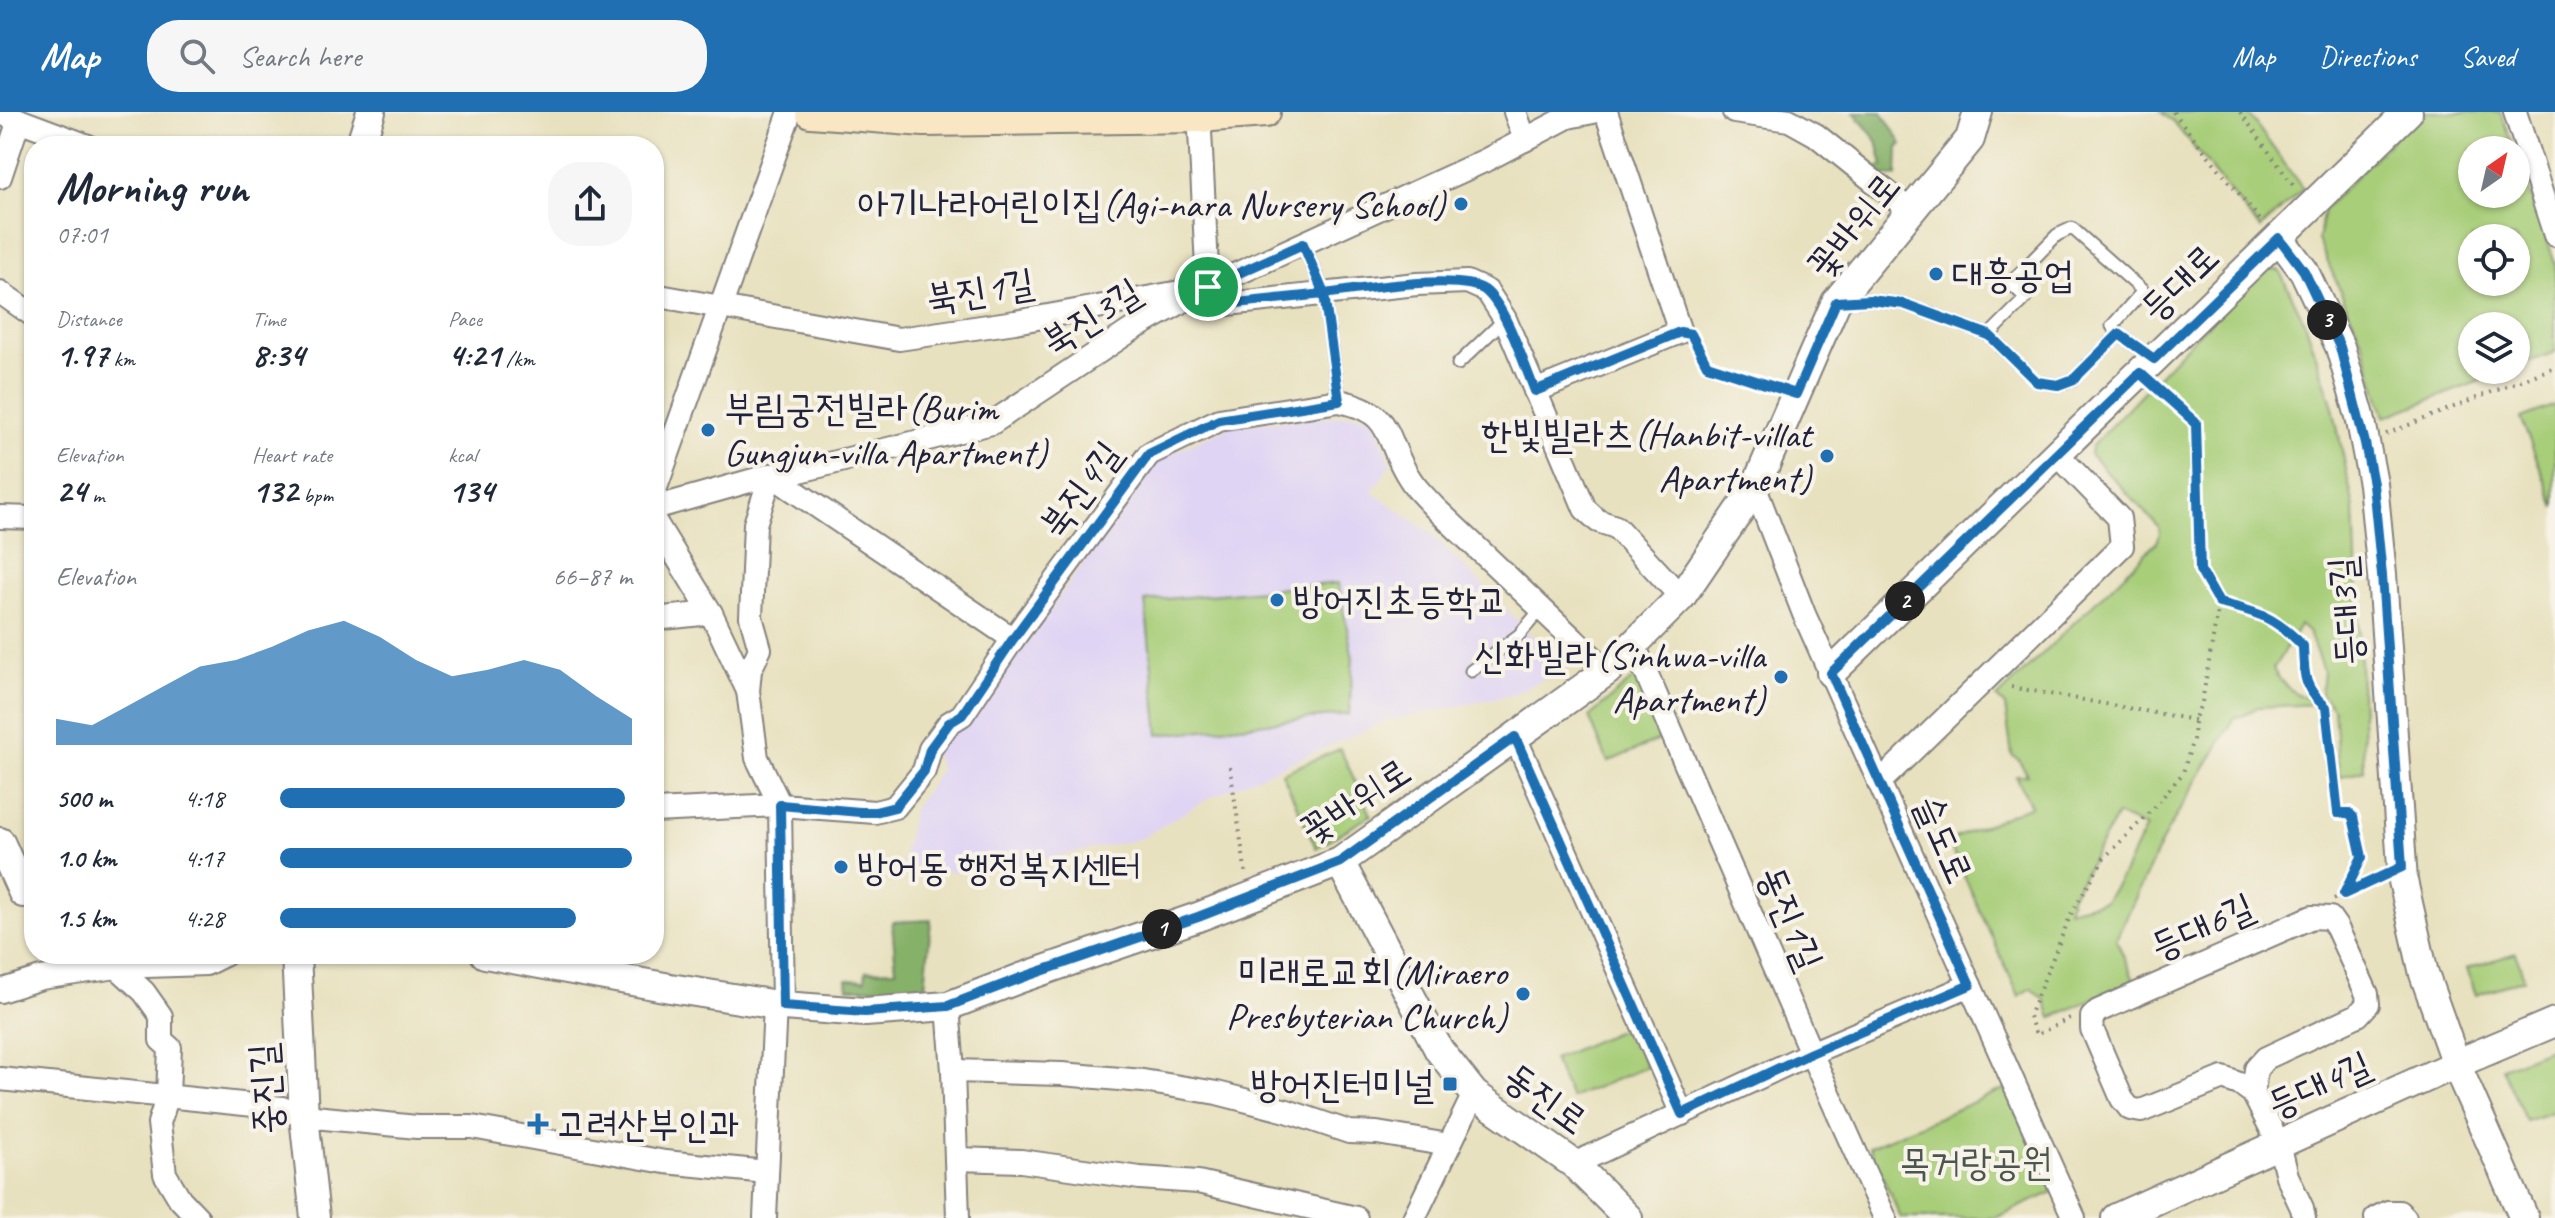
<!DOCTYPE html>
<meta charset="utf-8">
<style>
body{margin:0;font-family:Caveat,"Poor Story",sans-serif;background:#f6f6f7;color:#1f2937;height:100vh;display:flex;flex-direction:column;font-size:30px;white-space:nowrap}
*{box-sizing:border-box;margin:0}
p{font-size:26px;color:#747a83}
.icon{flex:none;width:44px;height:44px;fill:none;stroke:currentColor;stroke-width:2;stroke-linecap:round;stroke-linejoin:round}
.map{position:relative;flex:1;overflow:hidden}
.drawer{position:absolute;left:24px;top:24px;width:640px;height:828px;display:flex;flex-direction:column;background:#fff;border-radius:32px;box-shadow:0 2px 6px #0004}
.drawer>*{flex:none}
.needle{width:52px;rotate:34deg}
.buttons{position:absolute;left:2458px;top:24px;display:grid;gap:16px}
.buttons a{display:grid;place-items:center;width:72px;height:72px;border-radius:50%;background:#fff;box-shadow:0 2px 6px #0004;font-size:40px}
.pin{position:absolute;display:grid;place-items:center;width:68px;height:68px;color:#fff;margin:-34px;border:4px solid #fff;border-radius:50%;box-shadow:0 2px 8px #0007}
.km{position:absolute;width:40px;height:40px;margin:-20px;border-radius:50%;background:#222;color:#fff;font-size:22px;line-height:40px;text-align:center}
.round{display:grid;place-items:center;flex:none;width:84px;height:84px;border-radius:32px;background:#f6f6f7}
.head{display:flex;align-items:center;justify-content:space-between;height:136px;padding:0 32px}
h1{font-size:44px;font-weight:700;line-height:60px}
.figures{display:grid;grid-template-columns:repeat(3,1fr);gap:12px;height:136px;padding:8px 32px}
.figures div{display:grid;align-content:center}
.figures b{font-size:34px;font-weight:700}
.figures small{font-size:22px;font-weight:400}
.figures p{font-size:22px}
.chart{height:224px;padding:16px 32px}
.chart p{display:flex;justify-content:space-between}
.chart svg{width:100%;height:144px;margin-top:8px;fill:#1f6fb2;opacity:.7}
ul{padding:0 32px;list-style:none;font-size:26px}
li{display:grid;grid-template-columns:128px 96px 1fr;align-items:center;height:60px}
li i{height:20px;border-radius:10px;background:#1f6fb2}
header{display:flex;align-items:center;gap:48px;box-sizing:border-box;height:112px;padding:0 40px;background:#1f6fb2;color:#fff}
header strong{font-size:38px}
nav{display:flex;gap:44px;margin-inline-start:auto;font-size:28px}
.search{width:560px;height:72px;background:#f6f6f7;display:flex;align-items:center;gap:20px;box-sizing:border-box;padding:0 28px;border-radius:32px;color:#747a83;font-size:30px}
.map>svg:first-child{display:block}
.built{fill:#e0d4f4}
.green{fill:#a8ce79;stroke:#65785a;stroke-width:2;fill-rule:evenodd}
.forest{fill:#86b169;stroke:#546a52;stroke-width:2}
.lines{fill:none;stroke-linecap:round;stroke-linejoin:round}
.service-casing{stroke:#85827d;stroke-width:15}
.minor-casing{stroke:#85827d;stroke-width:26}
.tertiary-casing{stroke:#85827d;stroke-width:32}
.secondary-casing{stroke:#85827d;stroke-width:34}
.path{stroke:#85827d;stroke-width:4;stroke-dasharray:2 6;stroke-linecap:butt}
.service{stroke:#fff;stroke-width:11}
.minor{stroke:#fff;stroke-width:22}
.tertiary{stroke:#fff;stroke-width:28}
.secondary{stroke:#f9e7c3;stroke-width:30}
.route-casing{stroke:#fff;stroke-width:16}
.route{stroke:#1f6fb2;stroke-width:10}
.poi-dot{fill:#1f6fb2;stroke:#f7f3e8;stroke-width:3}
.labels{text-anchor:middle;stroke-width:8;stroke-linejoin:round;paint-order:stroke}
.poi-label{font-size:38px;fill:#22223b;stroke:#f7f3e8;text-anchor:end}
.street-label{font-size:38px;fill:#22223b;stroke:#f7f3e8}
.park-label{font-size:38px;fill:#4a564e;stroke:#f7f3e8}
</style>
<header>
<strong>Map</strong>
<div class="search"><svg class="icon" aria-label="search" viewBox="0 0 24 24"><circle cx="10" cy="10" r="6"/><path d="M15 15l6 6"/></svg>Search here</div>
<nav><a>Map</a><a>Directions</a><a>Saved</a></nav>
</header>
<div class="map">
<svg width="2555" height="1106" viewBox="0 0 2555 1106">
<rect width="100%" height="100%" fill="#f7f3e8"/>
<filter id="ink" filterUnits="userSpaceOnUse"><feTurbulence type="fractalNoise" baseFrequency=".0125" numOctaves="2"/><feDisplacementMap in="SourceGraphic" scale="16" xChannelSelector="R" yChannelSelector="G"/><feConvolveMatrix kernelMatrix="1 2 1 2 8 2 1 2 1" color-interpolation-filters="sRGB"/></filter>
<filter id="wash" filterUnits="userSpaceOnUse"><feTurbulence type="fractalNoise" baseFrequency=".006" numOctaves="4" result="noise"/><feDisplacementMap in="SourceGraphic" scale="32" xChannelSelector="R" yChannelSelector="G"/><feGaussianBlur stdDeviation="1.8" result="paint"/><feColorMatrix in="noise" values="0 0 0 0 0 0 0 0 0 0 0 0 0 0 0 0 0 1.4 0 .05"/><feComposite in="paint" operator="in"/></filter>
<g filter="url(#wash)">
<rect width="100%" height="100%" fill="#e8e1bf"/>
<path class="built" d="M1356,302l17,4 18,46 -19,28 58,40 135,137 -54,26 -127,27 -175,76 -69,41 -170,35 -68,-9 11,-56 27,-38 -7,-24 21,-16 13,-5 190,-266 77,-35z"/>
<g class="green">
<path d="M2161,0h86l56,77 -43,40 -85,-105z"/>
<path d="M2419,0h81l14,38h-42v44h44v-38l39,106v90l-39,15v-41h-44v44h37l-124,47 -22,-74 -45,-103 6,-31zM2472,126h44v44h-44z"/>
<path d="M2264,157l15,1 27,55 27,82 21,101 10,262 -25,7 -5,-67 -13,-17 2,-22 -14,-38 -9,-8 -27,44c10,19 26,27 45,35l-60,3 -15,9 -8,1 -70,118 -49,104 18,41 -83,38 -6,-18 -13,-12 -13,8 -71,-155 83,-35 -15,-30 11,-1 -8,-15 -7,-5 -7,-49 -8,-8 160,-156 3,-8 -1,-7 -69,-73 1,-7 106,-112zM2117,703l29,12 -24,49 -17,25 -37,9 4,-15z"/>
<path d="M2555,293v102l-34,-89z"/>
<path d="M1338,471l15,75 -4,56 -190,21 -14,-134z"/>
<path d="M1639,562l29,62 -60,26 -19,-45z"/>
<path d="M1340,637l31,66 -55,33 -34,-75z"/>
<path d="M2516,841l8,26 -48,16 -9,-26z"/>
<path d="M1630,914l17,41 -76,31 -18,-39z"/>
<path d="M2555,935v64l-29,10 -24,-53z"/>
<path d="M2006,976l47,104 -58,26h-94l-32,-71z"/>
</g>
<g class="forest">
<path d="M1854,0h28l20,32 -4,4 -1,28h-13l-12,-7 11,-3 -6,-25z"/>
<path d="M931,808l-6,68h-77l-1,-9 18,1 1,-9 30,-1 -4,-48z"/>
</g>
</g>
<g filter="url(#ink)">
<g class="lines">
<defs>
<g id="service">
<path d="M1303,132l21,50 15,107"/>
<path d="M1841,190l29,-2 34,4 85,31 48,47 21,3 16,-6 45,-45 33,24"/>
<path d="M1989,223l37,-37 -16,-15 47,-48 15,-7 71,63 -31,35 7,8"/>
<path d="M1458,252l47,-45"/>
<path d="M1471,559l48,-36 23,-27"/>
</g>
<g id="minor">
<path d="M1199,0l9,175"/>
<path d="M1515,0l10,28"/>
<path d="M1734,0l55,8 27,15 96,77"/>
<path d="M2515,0l40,123"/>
<path d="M0,1l88,33"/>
<path d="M0,65l19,-57"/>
<path d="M1208,175l19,17 190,-20 50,-2 20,9 18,28 80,190 13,12 18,6 65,70"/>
<path d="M0,180l34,24"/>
<path d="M654,183l245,44 116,-17 176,-32"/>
<path d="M1535,279l145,-59 -74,-220"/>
<path d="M1755,376l49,126 270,604"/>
<path d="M654,381l136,-381"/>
<path d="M654,396l117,-33 21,-2 200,-50 138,-92 78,-44 278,-127 82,-43 25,-5"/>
<path d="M0,405l34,1"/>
<path d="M654,408l57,93 37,78 9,67 23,47 3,201"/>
<path d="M654,507l57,-6"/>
<path d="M1634,533l177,408 74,165"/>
<path d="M748,579l2,-21 10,-21 -9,-32 4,-93 16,-49 242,164"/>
<path d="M1515,625l167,377"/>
<path d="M1879,671l243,-237 -3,-28 -62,-64"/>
<path d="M654,699l126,-6 95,7 20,-5 29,-36 6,-22 19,-26 13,-8 51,-76 136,-185 70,-34 120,-19c58,12 44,38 71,78 6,10 16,19 24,28l173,164"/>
<path d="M93,842l24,13 27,25 17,24v24l9,8 -2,47 -9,28 6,51 15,25 18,19"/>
<path d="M0,879l41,-13 76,-11 89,-3 20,-10"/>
<path d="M948,894l5,65 5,147"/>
<path d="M953,959l109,3 81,7 74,12 70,18 62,21 28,1 72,12"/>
<path d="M0,967l282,29 22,8 113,11h55l193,35 102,10"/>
<path d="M2253,981l-11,-8 -19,-7 -82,33 -11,-2 -8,-10 -30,-70v-12l6,-6 214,-94 18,1 7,10 30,66 1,10 -10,11 -92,43 -10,11 -3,24 26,51 8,32 15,32 2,10"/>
<path d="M956,1047l65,2 119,17 58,4 158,36"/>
<path d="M1574,1052l237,-111 159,-68"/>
<path d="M765,1106l10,-213"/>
<path d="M1414,1106l60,-124"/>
<path d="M2376,1106l12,-6h11l6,6"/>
</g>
<g id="tertiary">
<path d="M360,34l11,-34"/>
<path d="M2279,126l25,33 36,76 20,69 13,68 9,91 21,306 21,93 32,90 68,154"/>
<path d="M1831,561l577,-561"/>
<path d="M0,730l23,51"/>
<path d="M1340,750l99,188 35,44 100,70 54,54"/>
<path d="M296,842l8,162 11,102"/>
<path d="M485,842l185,34 113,18 82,6 83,-6 73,-28 177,-61 142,-55 267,-191 74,-74 74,-109 81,-186 134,-163 8,-27"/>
<path d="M2116,1106l340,-154 99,-42"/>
</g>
<path id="secondary" d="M811,0l113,9 275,-4 66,-5"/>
</defs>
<use href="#service" class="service-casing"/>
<use href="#minor" class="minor-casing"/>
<use href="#tertiary" class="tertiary-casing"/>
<use href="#secondary" class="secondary-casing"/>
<g class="path">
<path d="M2173,0l89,110"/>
<path d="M2240,0l55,76"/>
<path d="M1696,233l11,20 69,22"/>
<path d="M2386,322l169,-67"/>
<path d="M2219,491c39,9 56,14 84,43 1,27 0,42 23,61l12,106h11l4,4 9,40 -18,37"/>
<path d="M2011,575l183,33"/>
<path d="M1230,655l16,108"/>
<path d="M2334,787l46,-22"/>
<path d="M2070,906l-34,17 -7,-19 42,-102 33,-56 46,-46 33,-39 10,-34 1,-19 8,-18 17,-99 -19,-33 -4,-147 -39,-36"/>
</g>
<use href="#service" class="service"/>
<use href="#minor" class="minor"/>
<use href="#tertiary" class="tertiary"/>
<use href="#secondary" class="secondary"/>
</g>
</g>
<g class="lines" filter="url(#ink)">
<defs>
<path id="route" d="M1208,175l19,17 97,-10 15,107 -120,19 -70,34 -136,185 -51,76 -13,8 -19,26 -6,22 -29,36 -20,5h-15l-80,-7 3,201 82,6 83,-6 73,-28 177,-61 142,-55 175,-125 167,377 129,-61 159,-68 -139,-312 309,-300 56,50 4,147 19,33c39,9 56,14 84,43 1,28 0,42 23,61l12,106h11l4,4 9,40 -18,37 58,-27 -20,-292 -9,-91 -8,-41 -25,-96 -36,-76 -25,-33 -125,121 -35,-25 -45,45 -16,6 -21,-3 -48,-47 -85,-31 -34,-4 -34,2 -40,92 -89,-29 -16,-31 -11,-2 -145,59c-11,-26 -28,-81 -48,-99 -21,-21 -131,-2 -163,2l-21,-50 -95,43"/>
</defs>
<use href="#route" class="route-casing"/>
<use href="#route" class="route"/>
</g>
<g class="poi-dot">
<circle cx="1461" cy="92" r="8"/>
<circle cx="1936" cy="162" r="8"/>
<circle cx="708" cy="318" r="8"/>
<circle cx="1827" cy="344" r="8"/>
<circle cx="1277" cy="488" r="8"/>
<circle cx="1781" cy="565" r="8"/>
<circle cx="841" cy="755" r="8"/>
<circle cx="1523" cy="882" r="8"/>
<rect x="1442" y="964" width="16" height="16" rx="4"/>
<path d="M534 1000h8v8h8v8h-8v8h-8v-8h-8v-8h8z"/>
</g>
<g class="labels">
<g class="poi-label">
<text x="1445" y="105">아기나라어린이집(Agi-nara Nursery School)</text>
<text x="1952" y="175" text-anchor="start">대흥공업</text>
<text x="724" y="309" text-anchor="start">부림궁전빌라(Burim<tspan x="724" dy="44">Gungjun-villa Apartment)</tspan></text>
<text x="1811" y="335">한빛빌라츠(Hanbit-villat<tspan x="1811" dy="44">Apartment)</tspan></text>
<text x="1293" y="501" text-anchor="start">방어진초등학교</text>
<text x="1765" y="556">신화빌라(Sinhwa-villa<tspan x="1765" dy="44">Apartment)</tspan></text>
<text x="857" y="768" text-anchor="start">방어동 행정복지센터</text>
<text x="1507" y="873">미래로교회(Miraero<tspan x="1507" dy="44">Presbyterian Church)</tspan></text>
<text x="1434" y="985">방어진터미널</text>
<text x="556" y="1025" text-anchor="start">고려산부인과</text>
</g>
<g class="street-label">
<text transform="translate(1853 113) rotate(-51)" y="13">꽃바위로</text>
<text transform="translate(2179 170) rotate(-44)" y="13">등대로</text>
<text transform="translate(980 178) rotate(-9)" y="13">북진1길</text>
<text transform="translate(1091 204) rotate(-32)" y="13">북진3길</text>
<text transform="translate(1080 377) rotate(-53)" y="13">북진4길</text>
<text transform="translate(2345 499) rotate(-94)" y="13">등대3길</text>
<text transform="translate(1355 688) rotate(-33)" y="13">꽃바위로</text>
<text transform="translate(1944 727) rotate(66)" y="13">슬도로</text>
<text transform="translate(1791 806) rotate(67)" y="13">동진1길</text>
<text transform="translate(2202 814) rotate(-24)" y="13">등대6길</text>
<text transform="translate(2319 972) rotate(-24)" y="13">등대4길</text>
<text transform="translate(265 977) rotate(-94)" y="13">중진길</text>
<text transform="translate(1546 986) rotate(36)" y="13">동진로</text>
</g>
<g class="park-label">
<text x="1976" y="1063">목거랑공원</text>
</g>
</g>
</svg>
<div class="buttons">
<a><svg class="needle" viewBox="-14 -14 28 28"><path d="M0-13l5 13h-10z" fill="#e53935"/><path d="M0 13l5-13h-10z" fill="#747a83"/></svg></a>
<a><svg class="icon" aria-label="locate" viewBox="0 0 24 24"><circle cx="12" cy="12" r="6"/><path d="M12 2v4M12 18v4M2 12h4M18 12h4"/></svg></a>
<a><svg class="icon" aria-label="layers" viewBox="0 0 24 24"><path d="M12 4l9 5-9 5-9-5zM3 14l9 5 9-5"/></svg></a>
</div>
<div class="pin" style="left:1208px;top:175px;background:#1e9e55"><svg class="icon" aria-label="arrive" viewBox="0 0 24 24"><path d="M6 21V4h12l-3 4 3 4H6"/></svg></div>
<b class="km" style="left:1162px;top:817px">1</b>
<b class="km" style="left:1905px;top:489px">2</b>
<b class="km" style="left:2327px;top:208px">3</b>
<section class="drawer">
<div class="head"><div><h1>Morning run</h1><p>07:01</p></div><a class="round"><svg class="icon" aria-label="share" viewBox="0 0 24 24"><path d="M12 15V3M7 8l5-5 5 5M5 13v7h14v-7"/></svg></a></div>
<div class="figures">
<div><p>Distance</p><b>1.97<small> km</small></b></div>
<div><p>Time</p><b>8:34</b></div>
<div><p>Pace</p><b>4:21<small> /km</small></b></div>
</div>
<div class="figures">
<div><p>Elevation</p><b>24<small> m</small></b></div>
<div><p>Heart rate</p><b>132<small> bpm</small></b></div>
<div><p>kcal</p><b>134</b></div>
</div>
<div class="chart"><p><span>Elevation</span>66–87 m</p>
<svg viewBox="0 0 160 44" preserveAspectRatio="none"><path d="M0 44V36L10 38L20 32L30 26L40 20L50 18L60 14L70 9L80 6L90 11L100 18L110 23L120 21L130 18L140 21L150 29L160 36V44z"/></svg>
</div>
<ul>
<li><b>500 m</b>4:18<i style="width:98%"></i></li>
<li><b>1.0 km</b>4:17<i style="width:100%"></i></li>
<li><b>1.5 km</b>4:28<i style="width:84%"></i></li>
</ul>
</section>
</div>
